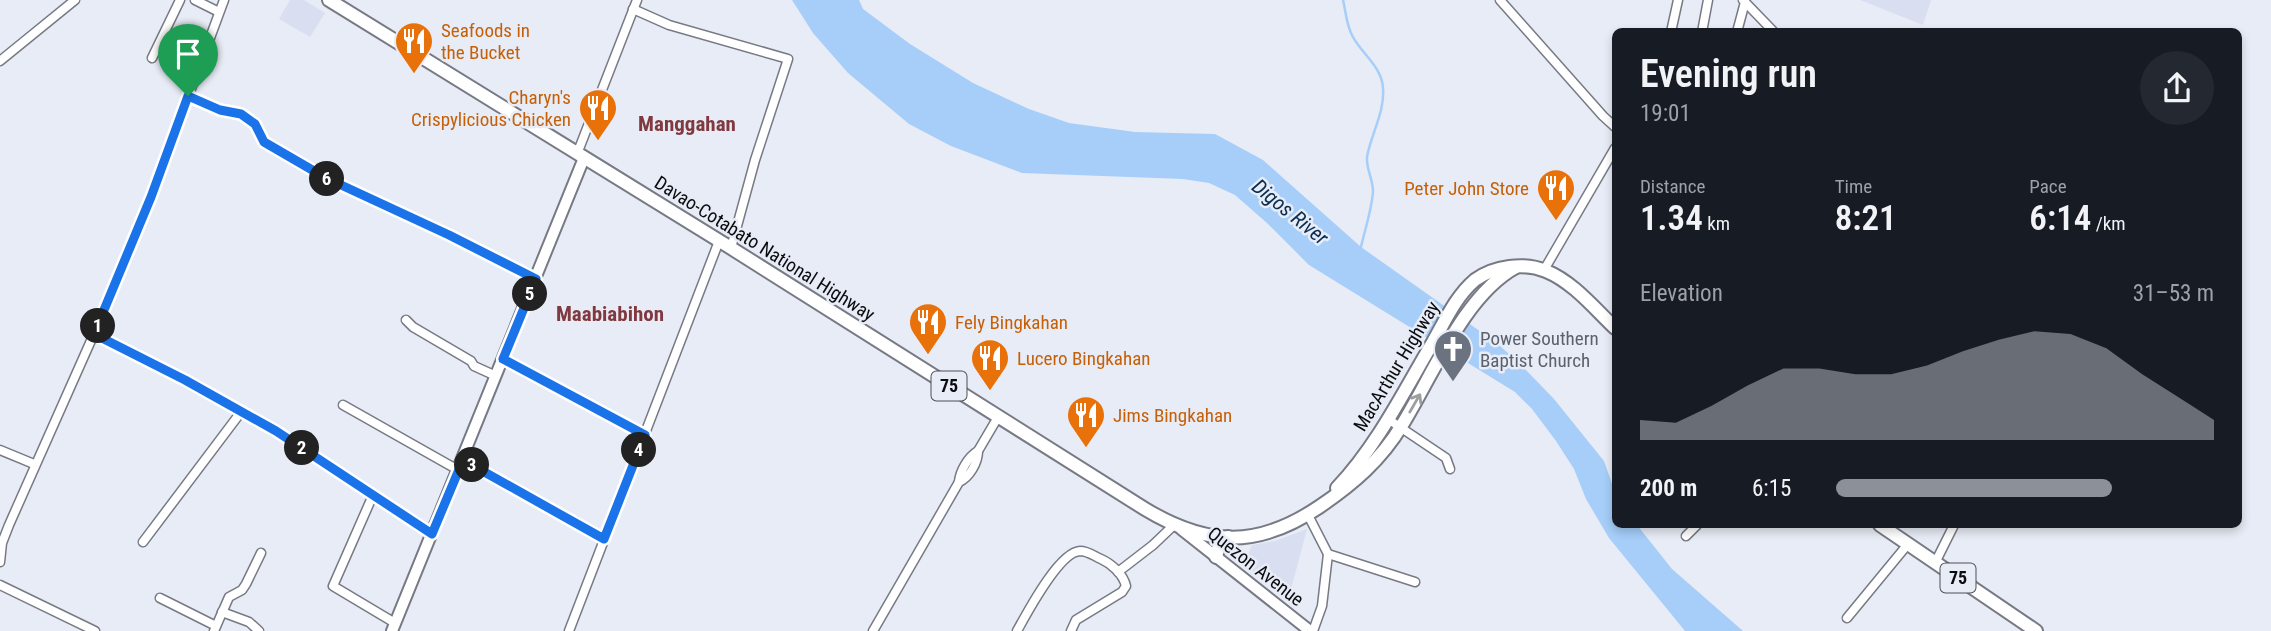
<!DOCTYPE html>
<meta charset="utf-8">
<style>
body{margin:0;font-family:"Roboto Condensed",sans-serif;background:#242831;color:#f1f3f6;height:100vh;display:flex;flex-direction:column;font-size:26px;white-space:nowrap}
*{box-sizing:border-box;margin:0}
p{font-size:23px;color:#9ea1a6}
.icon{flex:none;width:38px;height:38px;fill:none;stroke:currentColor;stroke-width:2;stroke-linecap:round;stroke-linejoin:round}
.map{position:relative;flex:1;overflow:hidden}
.details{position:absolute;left:1612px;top:28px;width:630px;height:500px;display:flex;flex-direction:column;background:#171b24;border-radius:10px;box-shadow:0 4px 10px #0003}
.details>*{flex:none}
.pin{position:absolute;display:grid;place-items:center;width:60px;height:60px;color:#fff;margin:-72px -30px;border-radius:50% 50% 50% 0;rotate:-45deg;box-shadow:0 0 7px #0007}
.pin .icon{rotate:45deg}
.km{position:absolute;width:35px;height:35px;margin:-18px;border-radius:50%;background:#222;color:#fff;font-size:19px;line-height:35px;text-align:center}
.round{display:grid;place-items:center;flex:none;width:74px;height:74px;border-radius:37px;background:#242831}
.overview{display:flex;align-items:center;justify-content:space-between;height:119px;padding:0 28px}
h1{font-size:38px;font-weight:600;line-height:52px}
.stats{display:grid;grid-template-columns:repeat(3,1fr);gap:10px;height:119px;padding:7px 28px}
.stats div{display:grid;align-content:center}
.stats b{font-size:35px;font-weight:600}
.stats small{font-size:19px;font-weight:400}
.stats p{font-size:19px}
.chart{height:196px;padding:14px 28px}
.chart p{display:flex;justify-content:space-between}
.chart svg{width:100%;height:126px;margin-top:7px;fill:#8c9099;opacity:.7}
ul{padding:0 28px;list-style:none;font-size:23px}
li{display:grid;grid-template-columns:112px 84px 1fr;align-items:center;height:52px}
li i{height:18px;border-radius:9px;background:#8c9099}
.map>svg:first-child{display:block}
.built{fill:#d9dff1}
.water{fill:#a6cef9}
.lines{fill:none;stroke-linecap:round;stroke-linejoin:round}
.stream{stroke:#a6cef9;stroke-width:2.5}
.minor-casing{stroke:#777a84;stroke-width:11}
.major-casing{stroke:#777a84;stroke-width:14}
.highway-casing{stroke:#777a84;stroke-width:16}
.minor{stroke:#fff;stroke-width:8}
.major{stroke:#fff;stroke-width:10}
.highway{stroke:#fff;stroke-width:12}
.oneway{stroke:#9d9e9f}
.route-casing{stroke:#fff;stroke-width:14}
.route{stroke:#1a73e8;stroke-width:9}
.labels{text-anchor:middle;stroke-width:5;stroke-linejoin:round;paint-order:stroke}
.shield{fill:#e8ecf6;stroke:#4d4f54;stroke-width:2}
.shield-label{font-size:18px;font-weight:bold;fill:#0b0c0f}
.food-label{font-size:19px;fill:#c56008;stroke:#e8ecf6;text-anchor:start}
.street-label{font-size:19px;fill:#0b0c0f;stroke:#e8ecf6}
.worship-label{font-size:19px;fill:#5b616d;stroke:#e8ecf6;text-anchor:start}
.neighbourhood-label{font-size:21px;font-weight:bold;fill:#813940;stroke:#e8ecf6}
.water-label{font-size:21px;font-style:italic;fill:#092e50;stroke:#e8ecf6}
</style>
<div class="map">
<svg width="2271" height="631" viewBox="0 0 2271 631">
<rect width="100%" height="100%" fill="#e8ecf6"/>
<g class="built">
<path d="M290,0h14l21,13 -15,24 -31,-18z"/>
<path d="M1860,0h71l-8,25z"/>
<path d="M1307,529l-18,68 -45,-32 8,-20 23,-4z"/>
</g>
<path class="water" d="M792,0h67l4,9 47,35 63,39 56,26 40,14 66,9 80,2 48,26 98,87 137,97 23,21 33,34 50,62 11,31v33h22l35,44 71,62h-58l-76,-93 -23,-39 -12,-30 -18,-28 -24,-32 -17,-17 -206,-127 -42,-42 -32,-28 -26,-12 -26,-4 -161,-6 -71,-27 -42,-22 -61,-51 -35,-40z"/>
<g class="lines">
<path class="stream" d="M1343,0c3,12 3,25 10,37 9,17 29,30 30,51 2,24 -12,46 -16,69 -1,12 6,22 6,34 -1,18 -8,38 -12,56"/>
<defs>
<g id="minor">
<path d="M195,0l24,12"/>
<path d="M1500,0l103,116 12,11"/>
<path d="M1743,0l31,32"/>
<path d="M633,9l36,16 119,34 -33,101 -24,88"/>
<path d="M1671,32l7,-32"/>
<path d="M1702,32l6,-32"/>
<path d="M1737,32l8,-30"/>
<path d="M152,58l28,-58"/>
<path d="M0,61l75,-61"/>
<path d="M188,96l33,14 20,4 14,10 9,18 62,36 123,57 87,44"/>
<path d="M577,154l60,-154"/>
<path d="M1544,270l71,-122"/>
<path d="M406,320l7,7 58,34 3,5 22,10"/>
<path d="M94,334l91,46 91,51 156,103"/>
<path d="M503,359l142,76"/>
<path d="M343,405l115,65"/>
<path d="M1388,419l58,39 4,11"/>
<path d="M0,450l34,14"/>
<path d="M463,460l141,79"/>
<path d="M959,482c10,-4 19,-19 19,-31"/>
<path d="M373,495l-40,91 62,37"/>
<path d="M1308,515l20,39 87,28"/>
<path d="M1686,536l11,-11"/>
<path d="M143,542l98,-130"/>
<path d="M0,562l2,-19 7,-18 100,-225 42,-103 73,-197"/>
<path d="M1935,563l19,-38"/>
<path d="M1118,572l35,-27 21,-20"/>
<path d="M0,585l95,46"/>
<path d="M160,598l56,28"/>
<path d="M222,612l27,10 10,9"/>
<path d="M1847,618l61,-74"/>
<path d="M214,631l15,-34 13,-7 4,-6 15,-31"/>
<path d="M569,631l150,-390"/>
<path d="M873,631l86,-149c1,-11 9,-25 19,-31l20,-34"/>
<path d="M1017,631c10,-18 42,-79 63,-80 8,0 14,5 21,8 11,5 22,15 25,27l-4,6 -46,28 -5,11"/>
<path d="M1313,631l9,-25 6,-52"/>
</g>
<g id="major">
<path d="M1181,529l129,102"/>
<path d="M392,631l192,-473"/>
</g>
<g id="highway">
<path d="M329,0l402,248 414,261c63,38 113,39 174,-2 34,-23 62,-47 83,-82 31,-50 62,-130 114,-158"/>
<path d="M1337,488c40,-42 67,-97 96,-146 12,-21 23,-46 42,-62 19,-14 49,-18 71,-9 27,11 48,37 69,57"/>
<path d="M1880,525l156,106"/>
<path d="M1216,557l3,-12 9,-8"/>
</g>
</defs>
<use href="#minor" class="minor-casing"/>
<use href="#major" class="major-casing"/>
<use href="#highway" class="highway-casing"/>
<use href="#minor" class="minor"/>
<use href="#major" class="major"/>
<use href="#highway" class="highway"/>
</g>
<defs><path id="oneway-shaft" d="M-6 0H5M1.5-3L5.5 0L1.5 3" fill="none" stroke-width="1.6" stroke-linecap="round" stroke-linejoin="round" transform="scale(1.75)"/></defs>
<use class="oneway" href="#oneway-shaft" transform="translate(1415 403) rotate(-60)"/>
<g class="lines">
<defs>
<path id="route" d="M188,96l32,14 21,4 14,10 9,18 62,36 123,57 87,44 -33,80 142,76 -41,104 -141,-79 -31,74 -156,-103 -91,-51 -91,-46 57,-137z"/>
</defs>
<use href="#route" class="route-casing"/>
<use href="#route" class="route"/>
</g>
<defs>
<symbol id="restaurant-pin" viewBox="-11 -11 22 30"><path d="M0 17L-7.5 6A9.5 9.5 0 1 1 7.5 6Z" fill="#e8710a" stroke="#e8ecf6"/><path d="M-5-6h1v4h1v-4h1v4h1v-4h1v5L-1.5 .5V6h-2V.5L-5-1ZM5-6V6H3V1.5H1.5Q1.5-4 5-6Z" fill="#fff"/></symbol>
<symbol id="church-pin" viewBox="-11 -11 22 30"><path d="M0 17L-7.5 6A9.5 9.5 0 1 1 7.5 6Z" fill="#6b7280" stroke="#e8ecf6"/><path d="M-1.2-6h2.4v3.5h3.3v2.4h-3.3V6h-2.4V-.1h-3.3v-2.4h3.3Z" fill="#fff"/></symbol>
</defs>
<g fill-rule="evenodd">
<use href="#restaurant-pin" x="392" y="19" width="44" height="60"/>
<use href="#restaurant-pin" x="576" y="86" width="44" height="60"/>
<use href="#restaurant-pin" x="1534" y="166" width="44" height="60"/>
<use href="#restaurant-pin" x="906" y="300" width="44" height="60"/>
<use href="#church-pin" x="1431" y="327" width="44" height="60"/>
<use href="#restaurant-pin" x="968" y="336" width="44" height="60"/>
<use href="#restaurant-pin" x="1064" y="393" width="44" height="60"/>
</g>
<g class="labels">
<g class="shield">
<rect x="931.5" y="371.5" width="35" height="29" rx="5"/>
<rect x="1940.5" y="563.5" width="35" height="29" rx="5"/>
</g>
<g class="shield-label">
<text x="949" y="392">75</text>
<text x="1958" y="584">75</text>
</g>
<g class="food-label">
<text x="441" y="37">Seafoods in<tspan x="441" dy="22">the Bucket</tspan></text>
<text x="571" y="104" text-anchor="end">Charyn's<tspan x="571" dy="22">Crispylicious Chicken</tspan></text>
<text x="1529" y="195" text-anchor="end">Peter John Store</text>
<text x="955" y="329">Fely Bingkahan</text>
<text x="1017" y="365">Lucero Bingkahan</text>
<text x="1113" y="422">Jims Bingkahan</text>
</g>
<g class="street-label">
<text transform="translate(765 248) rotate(32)" y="7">Davao-Cotabato National Highway</text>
<text transform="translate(1396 366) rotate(-59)" y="7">MacArthur Highway</text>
<text transform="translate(1256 566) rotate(38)" y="7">Quezon Avenue</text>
</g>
<g class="worship-label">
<text x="1480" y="345">Power Southern<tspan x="1480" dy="22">Baptist Church</tspan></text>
</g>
<g class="neighbourhood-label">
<text x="687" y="131">Manggahan</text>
<text x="610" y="321">Maabiabihon</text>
</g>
<g class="water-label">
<text transform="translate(1290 212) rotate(39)" y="7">Digos River</text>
</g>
</g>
</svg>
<div class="pin" style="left:188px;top:96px;background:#1e9e55"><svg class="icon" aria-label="arrive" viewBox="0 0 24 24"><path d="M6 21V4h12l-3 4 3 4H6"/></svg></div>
<b class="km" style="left:98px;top:326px">1</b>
<b class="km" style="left:302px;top:448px">2</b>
<b class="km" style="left:472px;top:465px">3</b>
<b class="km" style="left:639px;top:450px">4</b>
<b class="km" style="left:530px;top:294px">5</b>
<b class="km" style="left:327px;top:179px">6</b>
<section class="details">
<div class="overview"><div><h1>Evening run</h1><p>19:01</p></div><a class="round"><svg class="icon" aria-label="share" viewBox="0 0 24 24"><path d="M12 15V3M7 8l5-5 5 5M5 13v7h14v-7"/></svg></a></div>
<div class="stats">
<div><p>Distance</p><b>1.34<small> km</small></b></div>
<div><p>Time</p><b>8:21</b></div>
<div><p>Pace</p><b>6:14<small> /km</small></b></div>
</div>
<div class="chart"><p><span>Elevation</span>31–53 m</p>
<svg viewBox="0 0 160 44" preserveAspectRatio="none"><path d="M0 44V37L10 38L20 32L30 25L40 19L50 19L60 21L70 21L80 18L90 13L100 9L110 6L120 7L130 12L140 21L150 29L160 37V44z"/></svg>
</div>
<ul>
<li><b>200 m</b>6:15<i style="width:73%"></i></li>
</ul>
</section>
</div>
